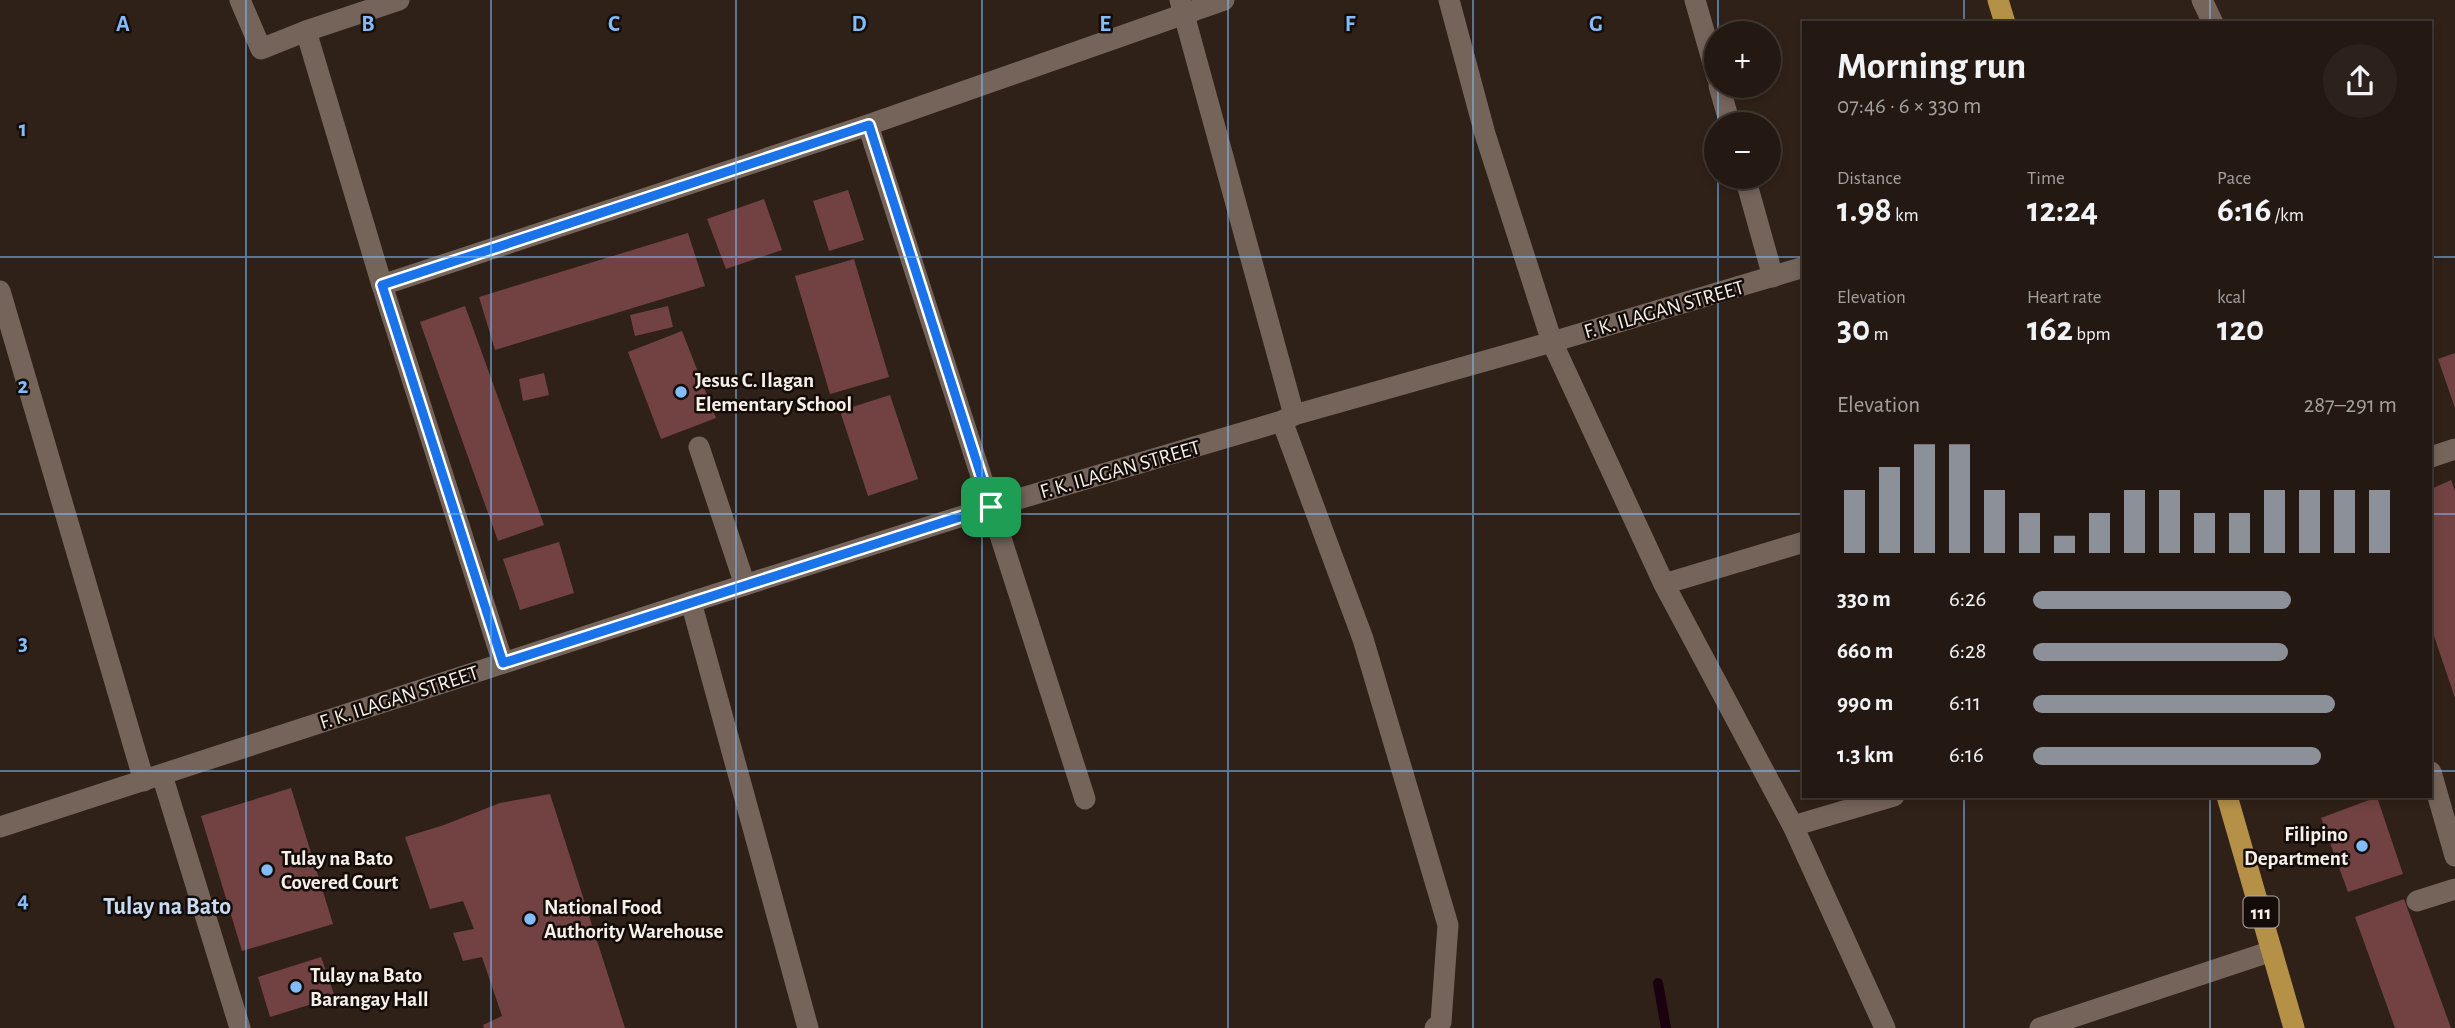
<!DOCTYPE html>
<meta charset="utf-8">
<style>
body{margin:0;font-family:"Alegreya Sans",sans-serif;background:#2c221b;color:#f1f3f6;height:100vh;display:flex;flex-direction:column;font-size:26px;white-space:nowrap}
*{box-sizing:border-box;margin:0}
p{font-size:23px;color:#a3a09f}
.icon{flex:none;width:38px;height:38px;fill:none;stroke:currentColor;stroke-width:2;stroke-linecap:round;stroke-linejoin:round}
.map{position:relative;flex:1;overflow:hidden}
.details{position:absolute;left:1802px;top:21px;width:630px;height:777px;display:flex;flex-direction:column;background:#241912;border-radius:0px;box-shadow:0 4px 10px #0003,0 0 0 2px #413832}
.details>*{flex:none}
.fabs{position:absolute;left:1704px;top:21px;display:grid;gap:14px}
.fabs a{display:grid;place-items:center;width:77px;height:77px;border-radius:50%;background:#241912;box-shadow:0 4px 10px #0003,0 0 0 2px #413832;font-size:35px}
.pin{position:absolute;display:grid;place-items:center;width:60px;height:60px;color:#fff;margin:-30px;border-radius:14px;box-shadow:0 4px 10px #0006}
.round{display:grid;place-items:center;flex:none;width:74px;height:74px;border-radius:37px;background:#2c221b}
.head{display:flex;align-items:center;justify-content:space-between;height:119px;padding:0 35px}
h1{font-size:38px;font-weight:600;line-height:52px}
.stats{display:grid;grid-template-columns:repeat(3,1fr);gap:10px;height:119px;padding:7px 35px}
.stats div{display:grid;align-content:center}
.stats b{font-size:35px;font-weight:600}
.stats small{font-size:19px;font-weight:400}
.stats p{font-size:19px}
.chart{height:196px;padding:14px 35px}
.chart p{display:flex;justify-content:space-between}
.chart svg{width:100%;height:126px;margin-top:7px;stroke:#8c9099;stroke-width:6}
ul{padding:0 35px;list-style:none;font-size:23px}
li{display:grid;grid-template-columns:112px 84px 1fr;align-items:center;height:52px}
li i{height:18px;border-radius:9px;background:#8c9099}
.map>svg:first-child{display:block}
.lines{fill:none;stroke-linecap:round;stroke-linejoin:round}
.stream{stroke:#1b000f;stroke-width:10}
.building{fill:#724242}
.minor{stroke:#75645a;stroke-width:21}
.major{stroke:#b59148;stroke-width:21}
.route-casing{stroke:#fff;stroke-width:14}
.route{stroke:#1a73e8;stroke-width:9}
.grid{fill:none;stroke:#82bcfa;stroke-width:2;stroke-opacity:0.55}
.poi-dot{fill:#82bcfa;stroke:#130c09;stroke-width:2.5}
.labels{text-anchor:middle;stroke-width:5;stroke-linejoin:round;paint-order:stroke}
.shield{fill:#130c09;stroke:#b4aba6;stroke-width:2}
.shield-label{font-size:19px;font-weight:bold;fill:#f9efe9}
.street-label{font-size:21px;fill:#f9efe9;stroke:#130c09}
.poi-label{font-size:21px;font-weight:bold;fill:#f9efe9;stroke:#130c09;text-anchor:start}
.quarter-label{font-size:24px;font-weight:bold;fill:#c7dcf4;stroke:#130c09}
.grid-label{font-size:23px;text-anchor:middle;font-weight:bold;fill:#82bcfa;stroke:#130c09;stroke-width:5;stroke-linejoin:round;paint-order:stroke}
</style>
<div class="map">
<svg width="2455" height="1028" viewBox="0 0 2455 1028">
<rect width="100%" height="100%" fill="#302118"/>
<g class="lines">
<path class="stream" d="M1658,983l8,45"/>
</g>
<g class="building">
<path d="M848,190l16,50 -35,11 -16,-50z"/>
<path d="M764,199l18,51 -56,19 -19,-50z"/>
<path d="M688,233l17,53 -210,64 -16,-53z"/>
<path d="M854,259l35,118 -59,17 -35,-118z"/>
<path d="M465,306l79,219 -46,16 -78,-219z"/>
<path d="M668,306l5,21 -38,9 -5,-21z"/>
<path d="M682,331l34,87 -55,21 -33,-87z"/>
<path d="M2455,353v55l-17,-49z"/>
<path d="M544,373l5,22 -26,6 -4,-22z"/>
<path d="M890,395l28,84 -50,17 -28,-85z"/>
<path d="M2451,480l4,11v207l-24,-71v-138z"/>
<path d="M559,542l15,51 -54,17 -17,-51z"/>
<path d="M291,788l42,136 -91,27 -41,-135z"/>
<path d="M550,794l75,234h-141l-1,-3 19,-9 -20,-59 -19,4 -10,-28 21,-4 -11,-28 -33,8 -25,-72 39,-12 56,-22z"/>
<path d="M2377,797l26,77 -55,18 -27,-74z"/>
<path d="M2404,899l47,129h-56l-40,-111z"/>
<path d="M321,957l14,40 -65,20 -12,-40z"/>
</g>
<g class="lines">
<g class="minor">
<path d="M240,0l21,49 45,-18 93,-31"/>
<path d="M1180,0l114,415"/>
<path d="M1449,0l36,134 67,208 112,242 129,242 92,202"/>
<path d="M1695,0l22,77"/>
<path d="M2202,0l11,23"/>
<path d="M306,31l76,254 121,378"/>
<path d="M1719,86l11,38"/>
<path d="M868,125l217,674"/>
<path d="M1745,177l28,100"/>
<path d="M382,285l486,-160 356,-125"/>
<path d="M0,291l144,490"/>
<path d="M1282,421l81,218 85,286 -7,97 -6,6"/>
<path d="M699,447l46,138"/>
<path d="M2431,457l24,-8"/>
<path d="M1664,584l140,-42"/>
<path d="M691,602l117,426"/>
<path d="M2431,772l24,84"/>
<path d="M162,775l78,253"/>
<path d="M1793,826l101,-30"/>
<path d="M0,827l691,-225 300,-95 291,-86 12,-6 258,-73 252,-75"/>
<path d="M2417,901l38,-12"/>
<path d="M2040,1028l232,-77"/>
</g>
<g class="major">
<path d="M1998,0l7,23"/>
<path d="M2227,796l67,232"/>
</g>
</g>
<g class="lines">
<defs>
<path id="route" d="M869,125l122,382 -488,156 -121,-378z"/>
</defs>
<use href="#route" class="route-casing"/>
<use href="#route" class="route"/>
</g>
<path class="grid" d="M246,0v1028M491,0v1028M736,0v1028M982,0v1028M1228,0v1028M1473,0v1028M1718,0v33M1964,0v23M2210,0v23M1718,86v38M1718,177v851M0,257h1804M2431,257h24M0,514h1804M2431,514h24M0,771h1804M2431,771h24M1964,796v232M2210,796v232"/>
<g class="poi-dot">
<circle cx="681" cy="392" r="7"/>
<circle cx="2362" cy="846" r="7"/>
<circle cx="267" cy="870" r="7"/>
<circle cx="530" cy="919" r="7"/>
<circle cx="296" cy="987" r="7"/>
</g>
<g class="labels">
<rect class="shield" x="2243.5" y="896.5" width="35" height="31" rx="5"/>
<g class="shield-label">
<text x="2261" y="919">111</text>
</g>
<g class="street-label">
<text transform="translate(1664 309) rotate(-16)" y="7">F. K. ILAGAN STREET</text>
<text transform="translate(1120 469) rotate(-16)" y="7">F. K. ILAGAN STREET</text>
<text transform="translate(399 697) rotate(-18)" y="7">F. K. ILAGAN STREET</text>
</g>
<g class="poi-label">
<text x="695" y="387">Jesus C. Ilagan<tspan x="695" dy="24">Elementary School</tspan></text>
<text x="2348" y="841" text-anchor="end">Filipino<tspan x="2348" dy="24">Department</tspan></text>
<text x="281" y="865">Tulay na Bato<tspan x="281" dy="24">Covered Court</tspan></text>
<text x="544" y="914">National Food<tspan x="544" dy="24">Authority Warehouse</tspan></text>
<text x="310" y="982">Tulay na Bato<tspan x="310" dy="24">Barangay Hall</tspan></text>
</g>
<g class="quarter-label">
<text x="167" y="914">Tulay na Bato</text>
</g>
</g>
<g class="grid-label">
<text x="123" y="31">A</text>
<text x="368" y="31">B</text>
<text x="614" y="31">C</text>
<text x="859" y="31">D</text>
<text x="1105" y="31">E</text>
<text x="1350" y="31">F</text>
<text x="1596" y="31">G</text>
<text x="23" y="136">1</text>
<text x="23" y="393">2</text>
<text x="23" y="650">3</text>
<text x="23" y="907">4</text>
</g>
</svg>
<div class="fabs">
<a>+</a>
<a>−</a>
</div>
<div class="pin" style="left:991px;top:507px;background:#1e9e55"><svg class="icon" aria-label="arrive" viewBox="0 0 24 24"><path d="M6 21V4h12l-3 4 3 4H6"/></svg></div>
<section class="details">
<div class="head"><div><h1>Morning run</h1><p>07:46 · 6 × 330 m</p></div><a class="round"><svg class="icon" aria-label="share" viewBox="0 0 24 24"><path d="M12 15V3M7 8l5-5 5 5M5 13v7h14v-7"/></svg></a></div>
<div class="stats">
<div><p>Distance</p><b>1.98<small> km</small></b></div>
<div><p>Time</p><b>12:24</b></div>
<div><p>Pace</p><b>6:16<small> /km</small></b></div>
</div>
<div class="stats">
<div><p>Elevation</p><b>30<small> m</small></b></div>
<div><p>Heart rate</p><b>162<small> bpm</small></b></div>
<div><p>kcal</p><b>120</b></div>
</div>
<div class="chart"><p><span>Elevation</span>287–291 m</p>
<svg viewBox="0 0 160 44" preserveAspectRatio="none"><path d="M5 44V22M15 44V14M25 44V6M35 44V6M45 44V22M55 44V30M65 44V38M75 44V30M85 44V22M95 44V22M105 44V30M115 44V30M125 44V22M135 44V22M145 44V22M155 44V22"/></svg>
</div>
<ul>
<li><b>330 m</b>6:26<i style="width:71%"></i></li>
<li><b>660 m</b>6:28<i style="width:70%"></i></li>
<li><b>990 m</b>6:11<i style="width:83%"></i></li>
<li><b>1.3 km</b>6:16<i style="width:79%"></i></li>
</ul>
</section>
</div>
